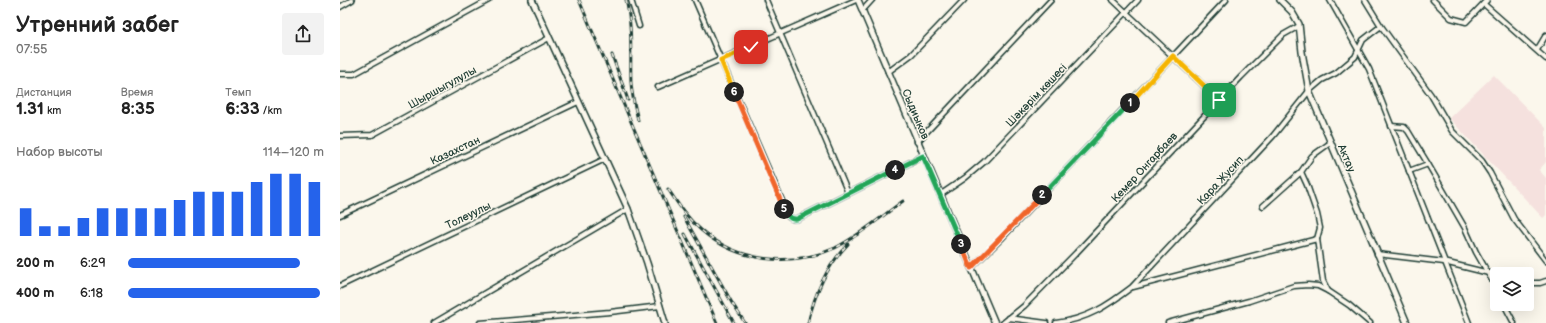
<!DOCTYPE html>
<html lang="ru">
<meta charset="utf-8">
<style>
body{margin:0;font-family:"Balsamiq Sans",sans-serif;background:#f2f2f2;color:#222;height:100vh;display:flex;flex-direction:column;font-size:15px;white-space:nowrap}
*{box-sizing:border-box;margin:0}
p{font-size:13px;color:#767676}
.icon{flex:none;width:22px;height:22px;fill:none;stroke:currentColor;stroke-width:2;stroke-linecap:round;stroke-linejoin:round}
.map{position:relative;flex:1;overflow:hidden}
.details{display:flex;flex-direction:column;background:#fff;width:340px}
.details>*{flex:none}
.buttons{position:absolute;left:1150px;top:267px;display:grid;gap:8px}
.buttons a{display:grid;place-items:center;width:44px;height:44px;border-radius:4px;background:#fff;box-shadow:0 4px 16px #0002;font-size:20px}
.pin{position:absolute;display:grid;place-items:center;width:34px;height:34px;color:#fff;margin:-17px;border-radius:8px;box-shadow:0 2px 6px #0006}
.km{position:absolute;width:20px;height:20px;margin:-10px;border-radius:50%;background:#222;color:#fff;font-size:11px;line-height:20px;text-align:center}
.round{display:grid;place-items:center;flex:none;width:42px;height:42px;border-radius:4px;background:#f2f2f2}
.overview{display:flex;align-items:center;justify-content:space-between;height:68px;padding:0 16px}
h1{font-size:22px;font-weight:700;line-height:30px}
.figures{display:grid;grid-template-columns:repeat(3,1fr);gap:6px;height:68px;padding:4px 16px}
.figures div{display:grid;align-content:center}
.figures b{font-size:17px;font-weight:700}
.figures small{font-size:11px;font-weight:400}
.figures p{font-size:11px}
.chart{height:112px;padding:8px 16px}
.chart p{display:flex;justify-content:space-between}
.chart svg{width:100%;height:72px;margin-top:4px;stroke:#2563eb;stroke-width:6}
ul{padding:0 16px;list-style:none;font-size:13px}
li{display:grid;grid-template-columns:64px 48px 1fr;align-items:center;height:30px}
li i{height:10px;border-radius:5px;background:#2563eb}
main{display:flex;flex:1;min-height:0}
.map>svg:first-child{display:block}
.built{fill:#f5e1de}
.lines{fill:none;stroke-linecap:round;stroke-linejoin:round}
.minor-casing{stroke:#1f3d34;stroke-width:7}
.tertiary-casing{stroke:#1f3d34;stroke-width:8}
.minor{stroke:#fbf7ec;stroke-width:4}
.tertiary{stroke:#fbf7ec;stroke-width:5}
.rail-casing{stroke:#1f3d34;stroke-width:3}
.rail{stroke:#fbf7ec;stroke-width:1.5;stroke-dasharray:4.5;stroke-linecap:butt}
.split-1-casing{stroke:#fff;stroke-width:8}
.split-2-casing{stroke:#fff;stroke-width:8}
.split-3-casing{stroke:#fff;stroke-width:8}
.split-4-casing{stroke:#fff;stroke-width:8}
.split-5-casing{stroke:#fff;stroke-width:8}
.split-6-casing{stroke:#fff;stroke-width:8}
.split-7-casing{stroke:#fff;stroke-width:8}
.split-1{stroke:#f5b400;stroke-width:5}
.split-2{stroke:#22a559;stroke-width:5}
.split-3{stroke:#f0652b;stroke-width:5}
.split-4{stroke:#22a559;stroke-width:5}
.split-5{stroke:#22a559;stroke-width:5}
.split-6{stroke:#f0652b;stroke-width:5}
.split-7{stroke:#f5b400;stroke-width:5}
.labels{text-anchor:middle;stroke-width:3;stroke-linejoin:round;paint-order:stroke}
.street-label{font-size:11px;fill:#1f3d34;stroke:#fbf7ec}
</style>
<main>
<section class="details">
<div class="overview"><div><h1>Утренний забег</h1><p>07:55</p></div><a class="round"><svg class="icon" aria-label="share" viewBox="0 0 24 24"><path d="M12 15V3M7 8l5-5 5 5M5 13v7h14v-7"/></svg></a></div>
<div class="figures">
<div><p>Дистанция</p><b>1.31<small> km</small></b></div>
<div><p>Время</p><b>8:35</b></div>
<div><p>Темп</p><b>6:33<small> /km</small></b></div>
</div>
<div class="chart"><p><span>Набор высоты</span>114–120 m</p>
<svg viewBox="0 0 160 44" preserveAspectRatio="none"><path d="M5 44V27M15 44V38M25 44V38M35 44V33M45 44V27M55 44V27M65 44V27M75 44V27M85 44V22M95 44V17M105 44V17M115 44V17M125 44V11M135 44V6M145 44V6M155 44V11"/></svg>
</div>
<ul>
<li><b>200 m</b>6:29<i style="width:88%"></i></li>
<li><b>400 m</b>6:18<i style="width:98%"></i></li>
</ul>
</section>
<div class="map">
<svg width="1206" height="323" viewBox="0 0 1206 323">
<rect width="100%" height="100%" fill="#fbf7ec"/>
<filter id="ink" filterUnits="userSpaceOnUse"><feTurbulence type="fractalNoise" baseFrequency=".025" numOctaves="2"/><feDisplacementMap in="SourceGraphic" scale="8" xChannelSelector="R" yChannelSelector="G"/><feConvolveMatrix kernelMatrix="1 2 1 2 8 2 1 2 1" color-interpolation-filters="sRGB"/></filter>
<g filter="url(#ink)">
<path class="built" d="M1154,75l52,53v34l-7,8 7,8v37l-3,3 -94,-100z"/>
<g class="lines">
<defs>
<g id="minor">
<path d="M291,0l8,26"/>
<path d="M355,0l94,217 4,2h4l126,-63"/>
<path d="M426,0l82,193"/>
<path d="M773,0l106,100"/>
<path d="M990,0l39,69 100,254"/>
<path d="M1025,0l16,26 50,69 21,36 30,30 8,12 24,46 32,42"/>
<path d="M1093,0l18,18 15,4 21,-22"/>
<path d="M1145,5l61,54"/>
<path d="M0,7l12,-7"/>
<path d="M522,11l10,-11"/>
<path d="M1197,50l9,-15"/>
<path d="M548,72l23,-17 53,-55"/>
<path d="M0,74h14l135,-74"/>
<path d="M318,87l198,-87"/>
<path d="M1051,126l13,1 4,4 20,33"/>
<path d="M0,136l32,-1 177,-97"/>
<path d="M577,142l134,-142"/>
<path d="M1069,171l19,-7 37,64 11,24 21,37"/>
<path d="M961,172l6,13 10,29 3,14 -3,11 6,42 5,10 21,14 21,18"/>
<path d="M600,195l25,-17 19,-16 154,-162"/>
<path d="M923,206l38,-34 11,-16 18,-13"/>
<path d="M0,215l238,-113"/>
<path d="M1037,254l67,8 53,13"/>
<path d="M631,268l30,-29 225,-239"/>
<path d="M1187,283h13l6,-2"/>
<path d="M0,286l265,-127"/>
<path d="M793,287l184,-48"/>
<path d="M1164,304l10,19"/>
<path d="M669,318l37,5"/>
<path d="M94,323l194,-114"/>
<path d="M140,323l130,-11 50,-6"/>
<path d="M663,323l21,-17 52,-53 165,-176 42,-42 16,-9"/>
<path d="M716,323c32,-4 51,-17 76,-36l141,-151 36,-45 13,-11 14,-7 19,-16 8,-17 18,-14"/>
<path d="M828,323l81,-22 45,-15 14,-1 10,1 10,5"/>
</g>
<g id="tertiary">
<path d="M192,0l96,209 19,54 18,60"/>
<path d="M518,0l137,323"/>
<path d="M940,0l12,12 7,12 3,28 7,39 98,232"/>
</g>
</defs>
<use href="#minor" class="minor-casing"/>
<use href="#tertiary" class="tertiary-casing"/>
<use href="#minor" class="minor"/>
<use href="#tertiary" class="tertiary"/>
<defs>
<g id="rail">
<path d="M239,0l138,323"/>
<path d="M286,0c7,28 4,55 5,83 1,13 4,25 7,37"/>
<path d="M272,55l16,45"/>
<path d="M328,189c10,15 19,29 33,41 37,32 89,38 134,18 24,-12 46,-31 68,-47"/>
<path d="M344,217l48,86 13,20"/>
<path d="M345,234l49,89"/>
<path d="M468,323c7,-30 18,-56 40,-79"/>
</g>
</defs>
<use href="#rail" class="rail-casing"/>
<use href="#rail" class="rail"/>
</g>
</g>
<g class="lines" filter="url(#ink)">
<defs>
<path id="split-1" d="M790,103l43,-47 46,44"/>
<path id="split-2" d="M702,195l88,-92"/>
<path id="split-3" d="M621,244l10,24 71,-73"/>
<path id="split-4" d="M555,170l28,-14 38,88"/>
<path id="split-5" d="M444,209c3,6 6,11 13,10l98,-49"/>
<path id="split-6" d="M394,92l50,117"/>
<path id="split-7" d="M394,92l-13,-32 30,-13"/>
</defs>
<use href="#split-1" class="split-1-casing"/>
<use href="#split-2" class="split-2-casing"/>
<use href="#split-3" class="split-3-casing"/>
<use href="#split-4" class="split-4-casing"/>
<use href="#split-5" class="split-5-casing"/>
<use href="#split-6" class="split-6-casing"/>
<use href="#split-7" class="split-7-casing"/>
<use href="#split-1" class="split-1"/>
<use href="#split-2" class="split-2"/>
<use href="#split-3" class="split-3"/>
<use href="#split-4" class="split-4"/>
<use href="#split-5" class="split-5"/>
<use href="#split-6" class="split-6"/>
<use href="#split-7" class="split-7"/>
</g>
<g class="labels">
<g class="street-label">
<text transform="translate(102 87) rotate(-29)" y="4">Шыршыгулулы</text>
<text transform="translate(696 95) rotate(-46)" y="4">Шәкәрім көшесі</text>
<text transform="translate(576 114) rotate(67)" y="4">Сыдиыков</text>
<text transform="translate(115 150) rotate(-25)" y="4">Казахстан</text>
<text transform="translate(1007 158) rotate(67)" y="4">Актау</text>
<text transform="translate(804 167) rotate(-47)" y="4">Кемер Онгарбаев</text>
<text transform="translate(880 180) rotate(-47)" y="4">Кара Жусип</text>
<text transform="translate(128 215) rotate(-26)" y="4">Толеуулы</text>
</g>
</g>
</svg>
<div class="buttons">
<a><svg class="icon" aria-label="layers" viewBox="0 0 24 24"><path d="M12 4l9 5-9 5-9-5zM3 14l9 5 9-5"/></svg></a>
</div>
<div class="pin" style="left:879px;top:100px;background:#1e9e55"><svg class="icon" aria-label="arrive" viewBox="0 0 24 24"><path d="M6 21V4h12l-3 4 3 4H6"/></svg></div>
<div class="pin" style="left:411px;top:47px;background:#d93025"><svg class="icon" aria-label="check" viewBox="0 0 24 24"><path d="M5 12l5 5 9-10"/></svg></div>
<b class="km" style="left:790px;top:103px">1</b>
<b class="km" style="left:702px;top:195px">2</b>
<b class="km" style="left:621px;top:244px">3</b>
<b class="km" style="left:555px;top:170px">4</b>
<b class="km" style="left:444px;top:209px">5</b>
<b class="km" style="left:394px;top:92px">6</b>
</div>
</main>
